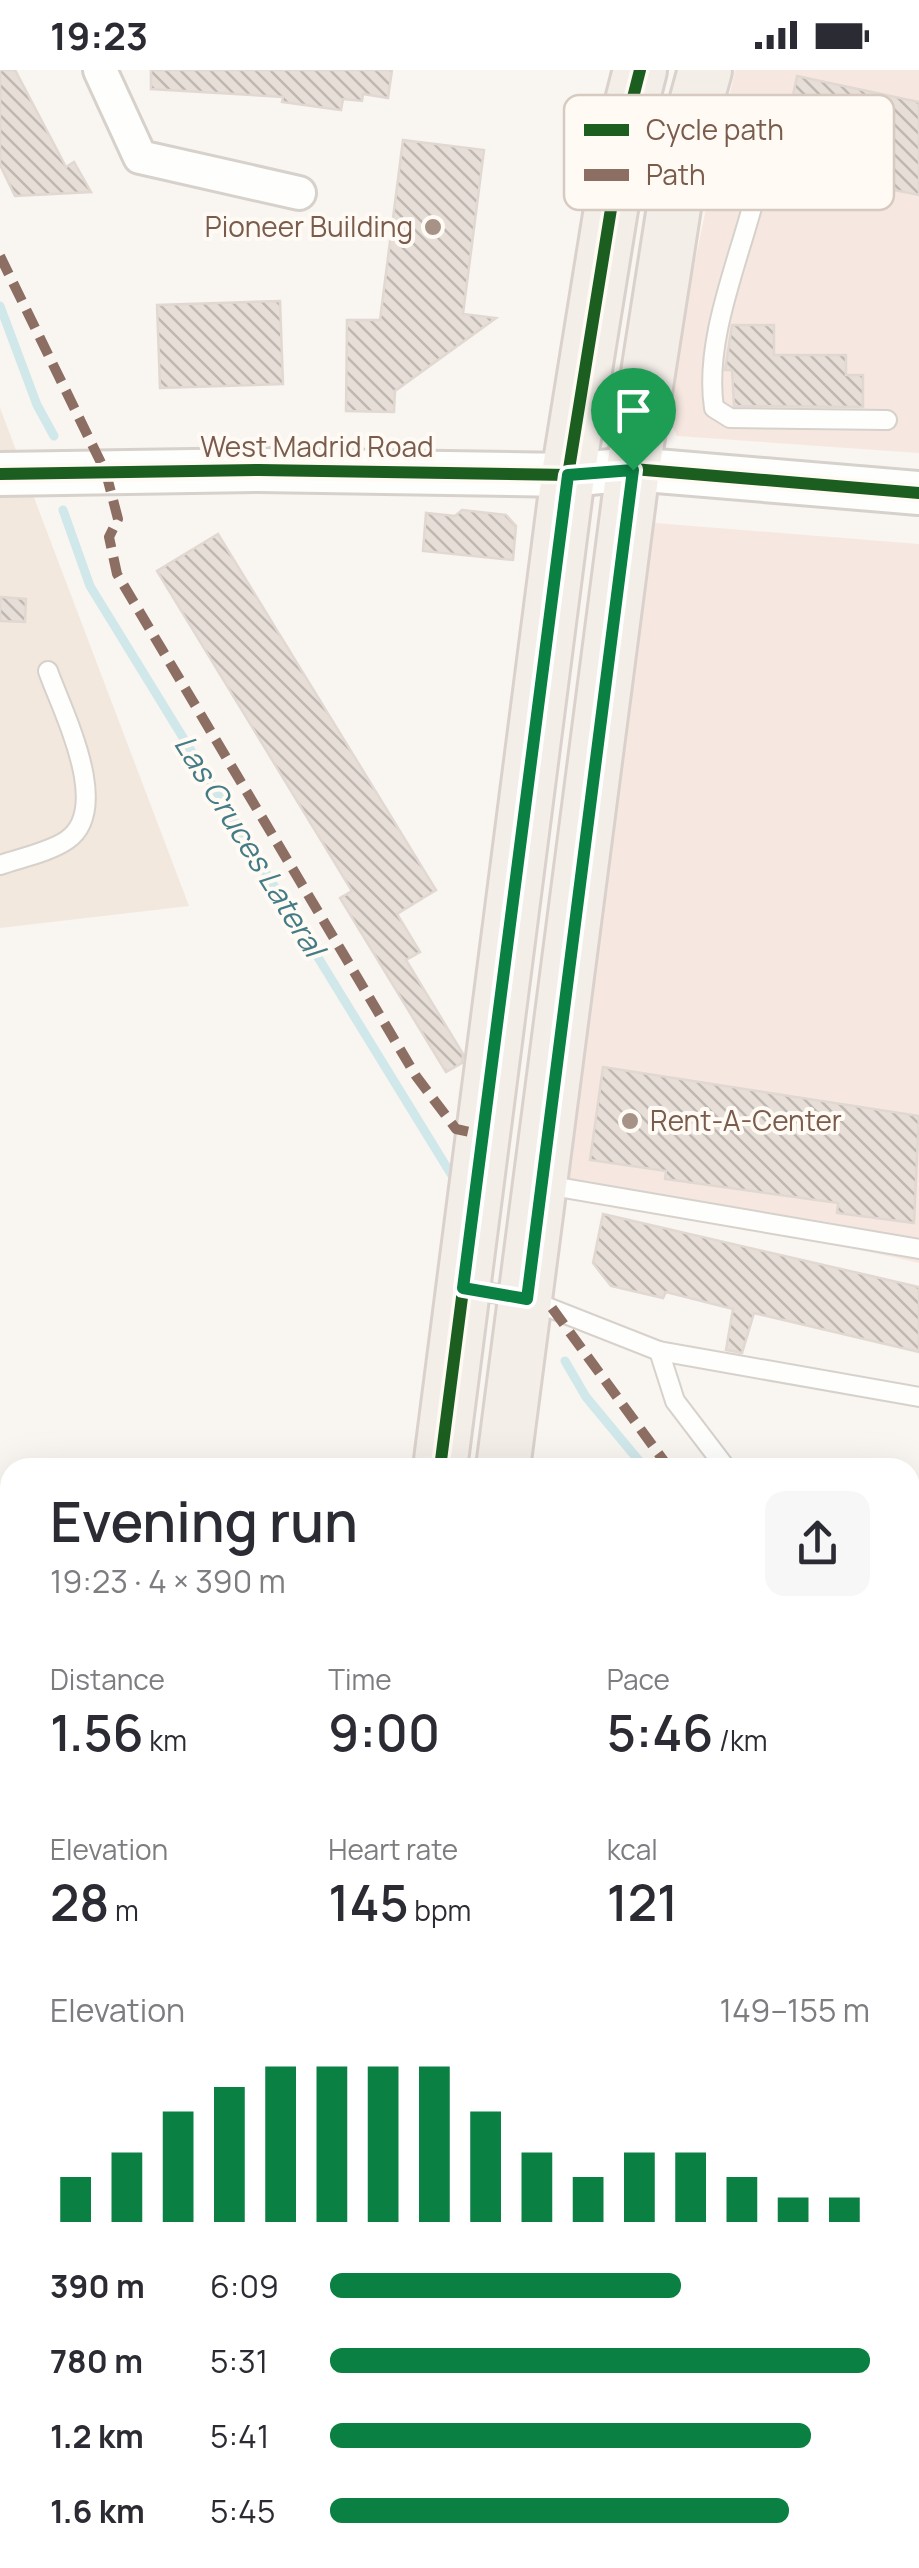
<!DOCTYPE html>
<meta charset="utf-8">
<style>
body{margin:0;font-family:Manrope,sans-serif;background:#f7f7f7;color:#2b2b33;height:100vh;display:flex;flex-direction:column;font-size:38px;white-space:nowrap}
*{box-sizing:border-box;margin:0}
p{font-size:32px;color:#7c7c81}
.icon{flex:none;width:55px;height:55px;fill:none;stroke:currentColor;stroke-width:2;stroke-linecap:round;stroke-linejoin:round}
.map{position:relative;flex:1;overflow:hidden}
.sheet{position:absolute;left:0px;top:1388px;width:920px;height:1112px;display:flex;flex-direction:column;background:#fff;border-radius:30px 30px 0 0;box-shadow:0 10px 40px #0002}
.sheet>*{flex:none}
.pin{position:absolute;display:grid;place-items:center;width:85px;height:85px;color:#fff;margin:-102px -42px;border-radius:50% 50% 50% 0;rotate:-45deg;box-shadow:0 0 10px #0007}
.pin .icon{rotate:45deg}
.round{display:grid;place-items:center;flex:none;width:105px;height:105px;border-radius:20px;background:#f7f7f7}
.overview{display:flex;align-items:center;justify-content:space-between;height:170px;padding:0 50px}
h1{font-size:55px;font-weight:600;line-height:75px}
.metrics{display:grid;grid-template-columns:repeat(3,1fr);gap:15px;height:170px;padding:10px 50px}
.metrics div{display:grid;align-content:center}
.metrics b{font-size:50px;font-weight:600}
.metrics small{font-size:28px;font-weight:400}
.metrics p{font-size:28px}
.chart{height:280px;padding:20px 50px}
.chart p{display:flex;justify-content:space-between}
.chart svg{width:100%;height:180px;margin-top:10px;stroke:#0b8043;stroke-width:6}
ul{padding:0 50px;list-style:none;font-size:32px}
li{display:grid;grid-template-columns:160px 120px 1fr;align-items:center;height:75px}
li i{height:25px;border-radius:12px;background:#0b8043}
.status{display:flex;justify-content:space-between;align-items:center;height:70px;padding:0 50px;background:#fff;direction:ltr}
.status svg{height:28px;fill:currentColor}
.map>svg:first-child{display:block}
.residential{fill:#f2e8de}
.commercial{fill:#f6e8e1}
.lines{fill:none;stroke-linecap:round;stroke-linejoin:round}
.stream{stroke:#d0e8ea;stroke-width:9}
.building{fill:url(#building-back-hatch);stroke:#e2d8d2;stroke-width:2.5}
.service-casing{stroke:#d7d1cb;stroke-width:22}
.minor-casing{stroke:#d7d1cb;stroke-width:38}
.tertiary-casing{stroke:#d7d1cb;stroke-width:48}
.primary-casing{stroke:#dad1cc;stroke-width:58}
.service{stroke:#fefefd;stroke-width:18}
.minor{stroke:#fefefd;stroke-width:32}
.tertiary{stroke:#fefefd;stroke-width:42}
.primary{stroke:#f3eee8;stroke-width:52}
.quiet{stroke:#8d6e63;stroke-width:10;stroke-dasharray:20 10;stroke-linecap:butt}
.cycleway-casing{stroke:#fffaf3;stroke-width:19}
.cycleway{stroke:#1b5e20;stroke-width:12}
.route-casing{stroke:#fff;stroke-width:20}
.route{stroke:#0b8043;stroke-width:12}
.poi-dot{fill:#a69286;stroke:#fffaf3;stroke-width:4}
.labels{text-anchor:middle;stroke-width:8;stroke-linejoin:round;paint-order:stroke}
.poi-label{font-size:28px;fill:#7a5c4d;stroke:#fffaf3;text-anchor:end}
.street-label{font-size:28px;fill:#7a5c4d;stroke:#fffaf3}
.water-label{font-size:30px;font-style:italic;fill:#437c86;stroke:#fffaf3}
.key{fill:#fffaf3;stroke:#d7cbc1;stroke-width:2.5}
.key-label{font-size:28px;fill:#7a5c4d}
</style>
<div class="status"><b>19:23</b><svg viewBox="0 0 49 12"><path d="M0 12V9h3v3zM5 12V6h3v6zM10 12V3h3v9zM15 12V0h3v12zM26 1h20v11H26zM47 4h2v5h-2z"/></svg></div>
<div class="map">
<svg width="919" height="2498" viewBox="0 0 919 2498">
<defs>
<pattern id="building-back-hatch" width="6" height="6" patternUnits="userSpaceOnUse" patternTransform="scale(2.5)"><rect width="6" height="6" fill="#e6ded7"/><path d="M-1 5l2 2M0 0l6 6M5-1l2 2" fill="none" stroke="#bfb7b1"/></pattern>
</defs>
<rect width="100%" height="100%" fill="#f9f5f0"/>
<g class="residential">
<path d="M0,338l189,498 -189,22z"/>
<path d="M919,1501v174l-9,-11v-156z"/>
<path d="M0,1937l10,26v527h203l-3,8h-210z"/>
<path d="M910,2332h9v166h-385l4,-8h372z"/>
</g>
<g class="commercial">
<path d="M735,0h184v383l-242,-17 -13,-27z"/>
<path d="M643,452l276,22v719l-364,-81z"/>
</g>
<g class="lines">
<g class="stream">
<path d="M0,236l37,99 17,31"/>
<path d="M63,440l27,76 361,588"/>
<path d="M565,1291l21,36 59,71"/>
<path d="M910,1718l9,10"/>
</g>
</g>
<g class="building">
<path d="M0,0h15l51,97 8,-5 17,30 -76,4 -15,-31z"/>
<path d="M151,0h241l-4,28 -25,-4 -1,7 -19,-2 -2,11 -59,-8 1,-5 -132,-8z"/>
<path d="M797,6l122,26v93l-141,-28z"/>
<path d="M403,70l81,10 -21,164 33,4 -101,73 -1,21 -48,-1 1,-91h33z"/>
<path d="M280,231l3,83 -123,4 -3,-83z"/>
<path d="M732,255h42v30h72v20h17v32l-129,-1 -2,-36h-7z"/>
<path d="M462,440l44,5 10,11 -3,34 -90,-9 3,-38 29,3z"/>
<path d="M218,464l218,356 -39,24 23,38 -14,8 57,94 -1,9 -16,9 -106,-174 12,-7 -195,-320z"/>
<path d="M0,527l26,2 -1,23 -25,-1z"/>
<path d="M603,997l316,49 -5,107 -77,-10 1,-10 -173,-24 1,-8 -76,-11z"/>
<path d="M603,1144l316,73v65l-165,-39 -12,40 -16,-3 7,-41 -67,-17 -3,6 -52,-12 -18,-23z"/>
</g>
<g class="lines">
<defs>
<g id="service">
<path d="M754,130c-17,65 -50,142 -40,208l16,10 157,2"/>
<path d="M0,795c20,-7 50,-13 67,-25 46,-32 -5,-129 -19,-169"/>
<path d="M546,1115l373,64"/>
<path d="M469,1219l58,10 132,52 260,46"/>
<path d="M659,1281l16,50 51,67"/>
<path d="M910,1871l9,12"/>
<path d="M910,1929h9"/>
</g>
<g id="minor">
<path d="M100,0l40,87 159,36"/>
<path d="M0,2203l10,4"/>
<path d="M613,2490l168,8"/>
</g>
<path id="tertiary" d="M0,404l259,-4 309,5 65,-6 286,24"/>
<g id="primary">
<path d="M440,1398l128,-993 54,-334 18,-71"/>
<path d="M503,1398l130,-999 50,-319 22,-80"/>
<path d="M302,2498l1,-8"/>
<path d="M363,2498l1,-8"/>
</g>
</defs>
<use href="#service" class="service-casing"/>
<use href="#minor" class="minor-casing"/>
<use href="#tertiary" class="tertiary-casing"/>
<use href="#primary" class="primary-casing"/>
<use href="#service" class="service"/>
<use href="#minor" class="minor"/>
<use href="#tertiary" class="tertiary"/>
<use href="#primary" class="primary"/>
<g class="quiet">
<path d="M0,186l106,217 12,46 -9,18 8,37 299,502 40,53 28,6"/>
<path d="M552,1238l117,160"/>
<path d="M910,1701l9,11"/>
</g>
<defs>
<g id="cycleway">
<path d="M0,404l259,-4 309,5 65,-6 286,24"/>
<path d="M440,1398l128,-993 54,-334 18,-71"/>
</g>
</defs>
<use href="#cycleway" class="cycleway-casing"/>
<use href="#cycleway" class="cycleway"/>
</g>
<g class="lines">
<defs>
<path id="route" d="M633,400l-106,829 -64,-11 105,-813z"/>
</defs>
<use href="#route" class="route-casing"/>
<use href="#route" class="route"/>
</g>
<g class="poi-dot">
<circle cx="433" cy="157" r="10"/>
<circle cx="630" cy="1051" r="10"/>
</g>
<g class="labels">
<g class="poi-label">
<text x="413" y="167">Pioneer Building</text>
<text x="650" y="1061" text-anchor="start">Rent-A-Center</text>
</g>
<g class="street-label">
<text x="317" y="387">West Madrid Road</text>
</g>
<g class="water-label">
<text transform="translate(249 776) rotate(58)" y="10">Las Cruces Lateral</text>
</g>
</g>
<rect x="564" y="25" width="330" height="115" rx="15" class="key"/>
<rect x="584" y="54" width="45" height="12" fill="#1b5e20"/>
<rect x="584" y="99" width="45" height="12" fill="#8d6e63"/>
<g class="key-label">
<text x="646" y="70">Cycle path</text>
<text x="646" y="115">Path</text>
</g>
</svg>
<div class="pin" style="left:633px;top:400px;background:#1e9e55"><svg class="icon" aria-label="arrive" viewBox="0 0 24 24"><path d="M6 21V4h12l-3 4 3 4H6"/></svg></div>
<section class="sheet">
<div class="overview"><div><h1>Evening run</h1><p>19:23 · 4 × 390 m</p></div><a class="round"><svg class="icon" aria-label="share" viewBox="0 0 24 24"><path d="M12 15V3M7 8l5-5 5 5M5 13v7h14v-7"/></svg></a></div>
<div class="metrics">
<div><p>Distance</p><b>1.56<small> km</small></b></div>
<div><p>Time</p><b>9:00</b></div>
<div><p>Pace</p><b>5:46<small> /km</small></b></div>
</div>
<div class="metrics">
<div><p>Elevation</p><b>28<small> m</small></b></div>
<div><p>Heart rate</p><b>145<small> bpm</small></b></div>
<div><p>kcal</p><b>121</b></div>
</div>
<div class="chart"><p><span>Elevation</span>149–155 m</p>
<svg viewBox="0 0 160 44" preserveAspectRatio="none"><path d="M5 44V33M15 44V27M25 44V17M35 44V11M45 44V6M55 44V6M65 44V6M75 44V6M85 44V17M95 44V27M105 44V33M115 44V27M125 44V27M135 44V33M145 44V38M155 44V38"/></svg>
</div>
<ul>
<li><b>390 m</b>6:09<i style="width:65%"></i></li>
<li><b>780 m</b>5:31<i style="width:100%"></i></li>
<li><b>1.2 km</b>5:41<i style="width:89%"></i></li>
<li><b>1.6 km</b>5:45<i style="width:85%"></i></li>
</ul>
</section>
</div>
